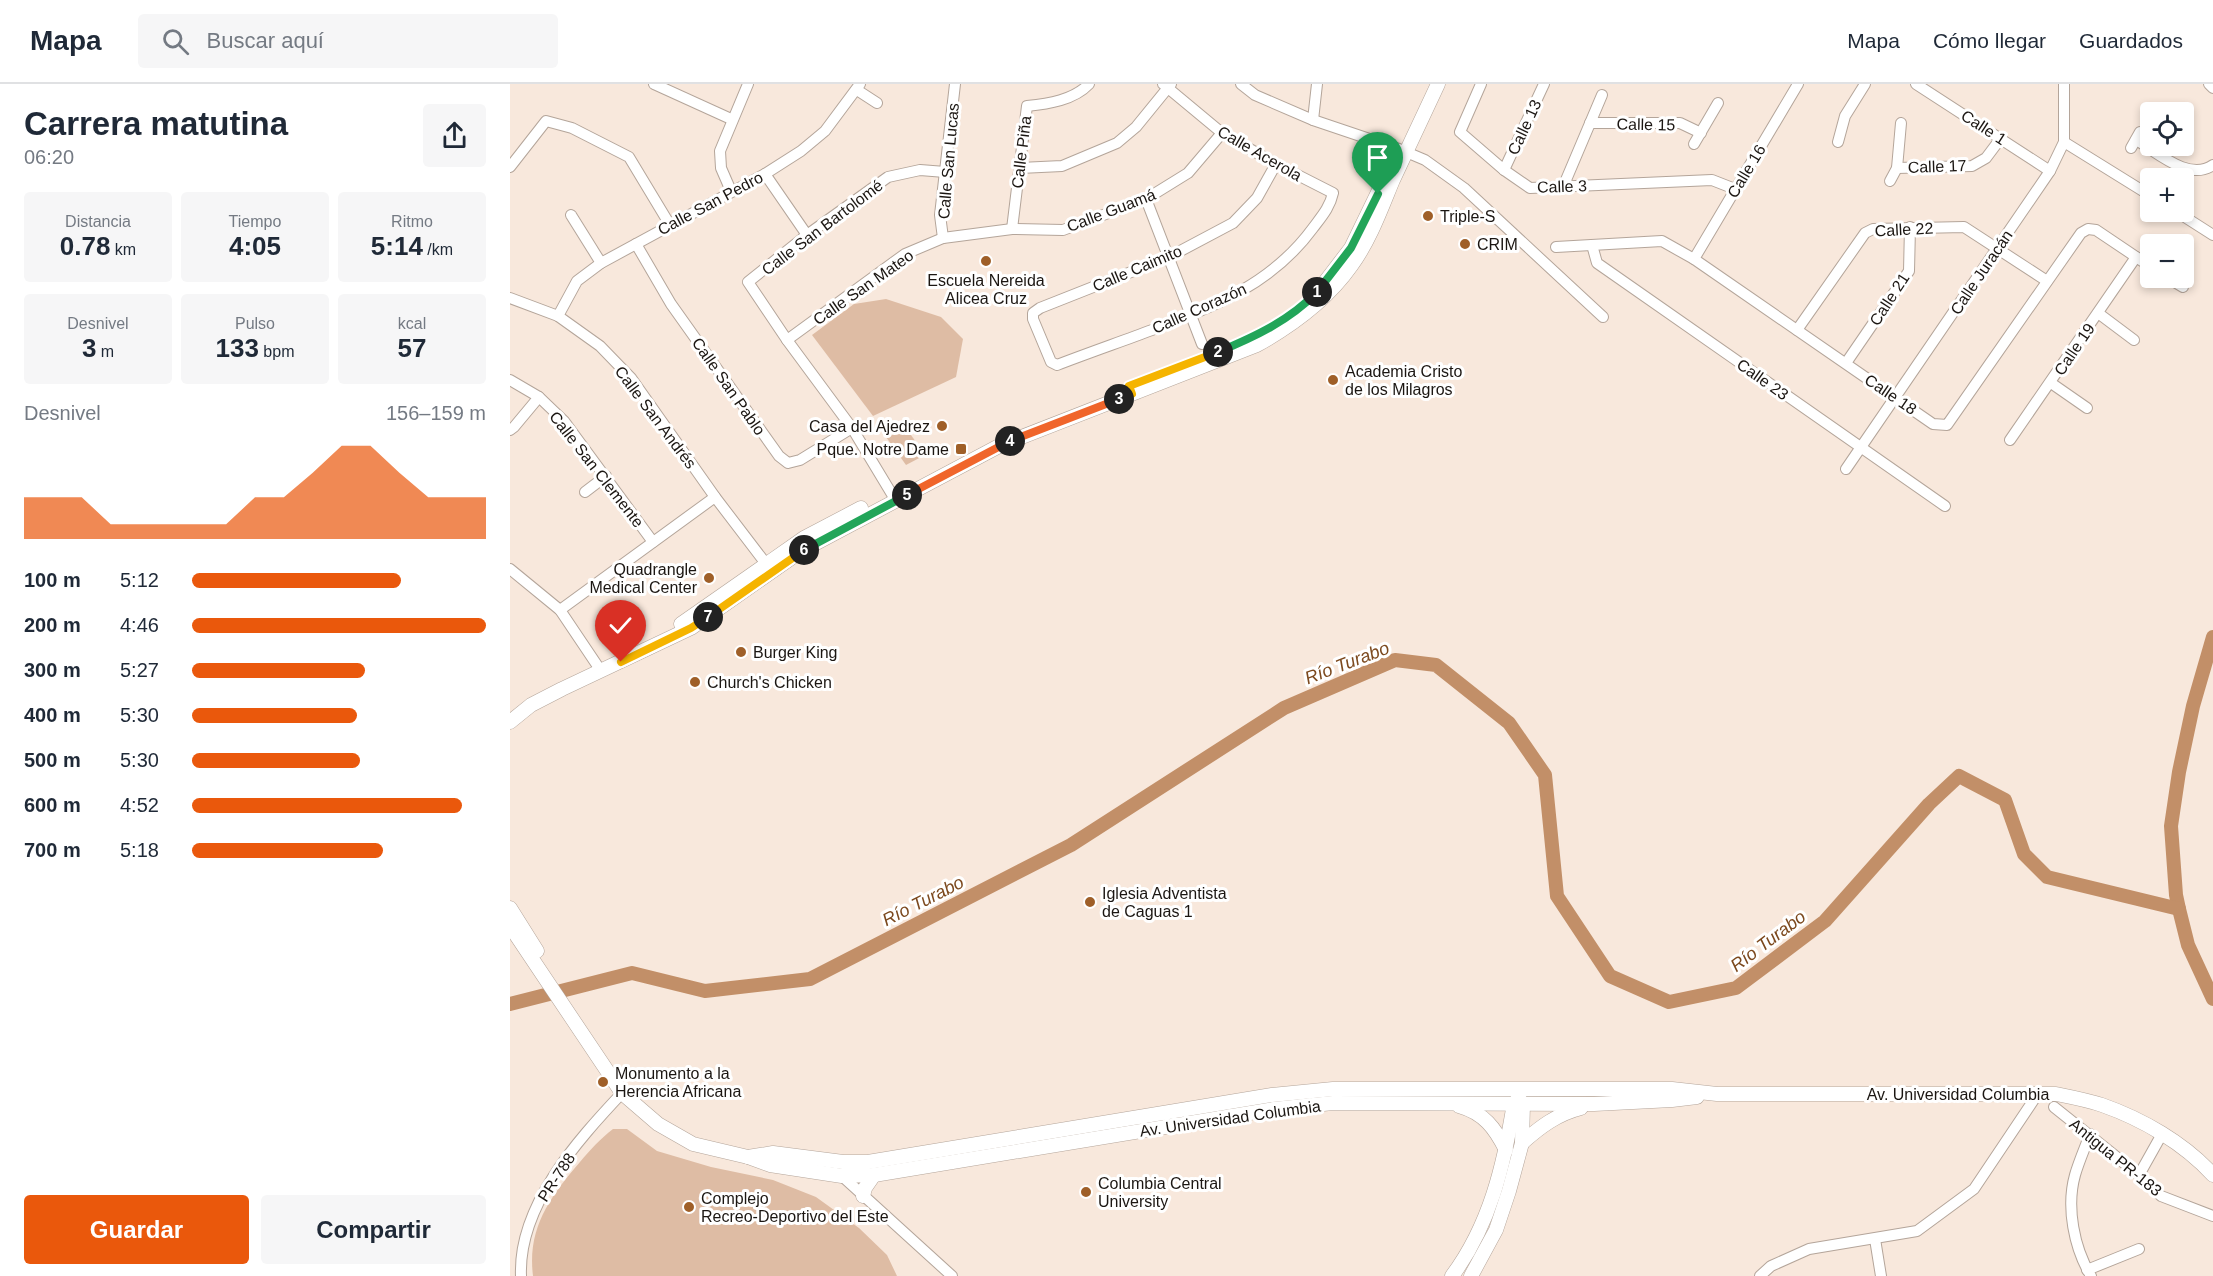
<!DOCTYPE html>
<html lang="es">
<meta charset="utf-8">
<style>
body{margin:0;font-family:Arial,sans-serif;background:#f6f6f7;color:#1f2937;height:100vh;display:flex;flex-direction:column;font-size:22px;white-space:nowrap}
*{box-sizing:border-box;margin:0}
p{font-size:20px;color:#747a83}
.icon{flex:none;width:33px;height:33px;fill:none;stroke:currentColor;stroke-width:2;stroke-linecap:round;stroke-linejoin:round}
.map{position:relative;flex:1;overflow:hidden}
.drawer{display:flex;flex-direction:column;background:#fff;width:510px}
.drawer>*{flex:none}
.controls{position:absolute;left:1630px;top:18px;display:grid;gap:12px}
.controls a{display:grid;place-items:center;width:54px;height:54px;border-radius:6px;background:#fff;box-shadow:0 3px 9px #0003;font-size:30px}
.pin{position:absolute;display:grid;place-items:center;width:51px;height:51px;color:#fff;margin:-62px -26px;border-radius:50% 50% 50% 0;rotate:-45deg;box-shadow:0 0 6px #0007}
.pin .icon{rotate:45deg}
.km{position:absolute;width:30px;height:30px;margin:-15px;border-radius:50%;background:#222;color:#fff;font-size:16px;line-height:30px;text-align:center}
.round{display:grid;place-items:center;flex:none;width:63px;height:63px;border-radius:6px;background:#f6f6f7}
.summary{display:flex;align-items:center;justify-content:space-between;height:102px;padding:0 24px}
h1{font-size:33px;font-weight:800;line-height:45px}
.figures{display:grid;grid-template-columns:repeat(3,1fr);gap:9px;height:102px;padding:6px 24px}
.figures div{display:grid;align-content:center;border-radius:6px;background:#f6f6f7;text-align:center}
.figures b{font-size:26px;font-weight:800}
.figures small{font-size:16px;font-weight:400}
.figures p{font-size:16px}
.chart{height:168px;padding:12px 24px}
.chart p{display:flex;justify-content:space-between}
.chart svg{width:100%;height:108px;margin-top:6px;fill:#ea580c;opacity:.7}
.cta{display:flex;gap:12px;margin-top:auto;padding:12px 24px}
.cta a{flex:1;height:69px;border-radius:6px;background:#ea580c;color:#fff;font-size:24px;font-weight:800;line-height:69px;text-align:center}
.cta a+a{background:#f6f6f7;color:#1f2937}
ul{padding:0 24px;list-style:none;font-size:20px}
li{display:grid;grid-template-columns:96px 72px 1fr;align-items:center;height:45px}
li i{height:15px;border-radius:8px;background:#ea580c}
header{display:flex;align-items:center;gap:36px;box-sizing:border-box;height:84px;padding:0 30px;background:#fff;border-bottom:2px solid #e0e1e3}
header strong{font-size:28px}
nav{display:flex;gap:33px;margin-inline-start:auto;font-size:21px}
.search{width:420px;height:54px;background:#f6f6f7;display:flex;align-items:center;gap:15px;box-sizing:border-box;padding:0 21px;border-radius:6px;color:#747a83;font-size:22px}
main{display:flex;flex:1;min-height:0}
.map>svg:first-child{display:block}
.green{fill:#debca4}
.lines{fill:none;stroke-linecap:round;stroke-linejoin:round}
.river{stroke:#c28f68;stroke-width:14}
.minor-casing{stroke:#b4a59a;stroke-width:12}
.major-casing{stroke:#b4a59a;stroke-width:15}
.minor{stroke:#fff;stroke-width:10}
.major{stroke:#fff;stroke-width:14}
.split-1-casing{stroke:#fff;stroke-width:12}
.split-2-casing{stroke:#fff;stroke-width:12}
.split-3-casing{stroke:#fff;stroke-width:12}
.split-4-casing{stroke:#fff;stroke-width:12}
.split-5-casing{stroke:#fff;stroke-width:12}
.split-6-casing{stroke:#fff;stroke-width:12}
.split-7-casing{stroke:#fff;stroke-width:12}
.split-8-casing{stroke:#fff;stroke-width:12}
.split-1{stroke:#22a559;stroke-width:8}
.split-2{stroke:#22a559;stroke-width:8}
.split-3{stroke:#f5b400;stroke-width:8}
.split-4{stroke:#f0652b;stroke-width:8}
.split-5{stroke:#f0652b;stroke-width:8}
.split-6{stroke:#22a559;stroke-width:8}
.split-7{stroke:#f5b400;stroke-width:8}
.split-8{stroke:#f5b400;stroke-width:8}
.poi-dot{fill:#9f5f28;stroke:#fff;stroke-width:2}
.labels{text-anchor:middle;stroke-width:6;stroke-linejoin:round;paint-order:stroke}
.street-label{font-size:16px;fill:#1b1612;stroke:#fff}
.poi-label{font-size:16px;fill:#1b1612;stroke:#fff;text-anchor:start}
.water-label{font-size:18px;font-style:italic;fill:#7c491e;stroke:#fff}
</style>
<header>
<strong>Mapa</strong>
<div class="search"><svg class="icon" aria-label="search" viewBox="0 0 24 24"><circle cx="10" cy="10" r="6"/><path d="M15 15l6 6"/></svg>Buscar aquí</div>
<nav><a>Mapa</a><a>Cómo llegar</a><a>Guardados</a></nav>
</header>
<main>
<section class="drawer">
<div class="summary"><div><h1>Carrera matutina</h1><p>06:20</p></div><a class="round"><svg class="icon" aria-label="share" viewBox="0 0 24 24"><path d="M12 15V3M7 8l5-5 5 5M5 13v7h14v-7"/></svg></a></div>
<div class="figures">
<div><p>Distancia</p><b>0.78<small> km</small></b></div>
<div><p>Tiempo</p><b>4:05</b></div>
<div><p>Ritmo</p><b>5:14<small> /km</small></b></div>
</div>
<div class="figures">
<div><p>Desnivel</p><b>3<small> m</small></b></div>
<div><p>Pulso</p><b>133<small> bpm</small></b></div>
<div><p>kcal</p><b>57</b></div>
</div>
<div class="chart"><p><span>Desnivel</span>156–159 m</p>
<svg viewBox="0 0 160 44" preserveAspectRatio="none"><path d="M0 44V27L10 27L20 27L30 38L40 38L50 38L60 38L70 38L80 27L90 27L100 17L110 6L120 6L130 17L140 27L150 27L160 27V44z"/></svg>
</div>
<ul>
<li><b>100 m</b>5:12<i style="width:71%"></i></li>
<li><b>200 m</b>4:46<i style="width:100%"></i></li>
<li><b>300 m</b>5:27<i style="width:59%"></i></li>
<li><b>400 m</b>5:30<i style="width:56%"></i></li>
<li><b>500 m</b>5:30<i style="width:57%"></i></li>
<li><b>600 m</b>4:52<i style="width:92%"></i></li>
<li><b>700 m</b>5:18<i style="width:65%"></i></li>
</ul>
<div class="cta"><a>Guardar</a><a>Compartir</a></div>
</section>
<div class="map">
<svg width="1703" height="1192" viewBox="0 0 1703 1192">
<rect width="100%" height="100%" fill="#f8e8dc"/>
<g class="green">
<path d="M376,215l55,18 22,22 -7,38 -83,39 -61,-81 42,-31z"/>
<path d="M394,341l21,30 -19,10 -20,-28z"/>
<path d="M103,1045h14l30,22 54,16 62,13 43,17 43,31 28,27 10,21h-364c-6,-48 17,-79 47,-114 10,-12 20,-23 33,-33z"/>
</g>
<g class="lines">
<g class="river">
<path d="M1703,553l-20,69 -14,66 -8,54 5,69 3,14 9,36 25,54"/>
<path d="M0,920l122,-31 73,18 105,-12 261,-134 213,-137 111,-48 41,5 73,58 36,52 12,121 53,80 59,26 67,-14 89,-67 104,-117 30,-28 46,24 19,54 23,23 132,32"/>
</g>
<defs>
<g id="minor">
<path d="M144,0l77,35"/>
<path d="M653,0l59,49 54,31 57,29c-3,14 -11,23 -20,35 -41,56 -98,78 -161,102 -32,12 -64,23 -95,35l-6,-3 -18,-43v-6l7,-5 129,-51 64,-34 24,-25 19,-34"/>
<path d="M731,0l14,11 58,25 86,29 26,11 39,28 139,129"/>
<path d="M971,0l-21,48 44,38 26,18 182,-8 23,9"/>
<path d="M1406,0l134,87"/>
<path d="M1699,0l4,4"/>
<path d="M347,6l20,13"/>
<path d="M803,36l4,-36"/>
<path d="M1080,39h90l21,10"/>
<path d="M1626,56c21,12 53,42 77,25"/>
<path d="M1328,58l7,-26 20,-32"/>
<path d="M1554,58l87,54"/>
<path d="M1184,60l24,-41"/>
<path d="M1621,64l9,-16"/>
<path d="M0,83l36,-46 26,7 57,29 41,68"/>
<path d="M510,84l42,-2 55,-23 19,-16 35,-43"/>
<path d="M1387,84l75,-2 14,-8 15,-20"/>
<path d="M994,86l40,-86"/>
<path d="M255,90l42,61"/>
<path d="M1380,97l7,-13 4,-45"/>
<path d="M1053,103l39,-92"/>
<path d="M221,107l-10,-23 -1,-17 28,-67"/>
<path d="M636,115l56,145"/>
<path d="M1667,128l36,23"/>
<path d="M61,131l30,48"/>
<path d="M502,145l15,-123c21,-2 47,-6 62,-22"/>
<path d="M433,154l-3,-23 15,-131"/>
<path d="M126,160l35,60 108,152 9,7 12,-3 52,-32"/>
<path d="M1082,161l5,18 348,243"/>
<path d="M1046,163l106,-6 32,18 239,165 14,1 134,-192 7,-4 8,1 55,37"/>
<path d="M1184,175l104,-175"/>
<path d="M1658,194l15,9"/>
<path d="M0,214l48,18 42,30 31,32 84,119 55,72"/>
<path d="M1588,229l36,27"/>
<path d="M48,232l19,-35 24,-18 164,-89 36,-23 24,-20 35,-47"/>
<path d="M1287,246l68,-97 8,-4 91,-2 83,54"/>
<path d="M277,256l118,-86 38,-16 69,-9 51,1 83,-31 42,-26 34,-40"/>
<path d="M1336,279l63,-92 1,-44"/>
<path d="M0,296l29,17 25,24 89,121"/>
<path d="M1541,299l36,25"/>
<path d="M0,346l4,-3 25,-30"/>
<path d="M1500,356l126,-183"/>
<path d="M1336,385l204,-298 14,-29v-58"/>
<path d="M75,408l21,-16"/>
<path d="M386,417l-44,-73 -65,-88 -39,-58 59,-47 81,-58 32,-7 25,2"/>
<path d="M0,485l50,41 41,61"/>
<path d="M50,526l155,-113"/>
<path d="M1544,1023l85,68 22,21 52,20"/>
<path d="M1580,1050c-5,14 -11,27 -15,41 -9,32 -1,73 16,101"/>
<path d="M1629,1091l23,-41"/>
<path d="M332,1092l110,100"/>
<path d="M1365,1155l6,37"/>
<path d="M1577,1186l52,-21"/>
<path d="M11,1192c-3,-70 56,-135 101,-183"/>
<path d="M1250,1192l11,-10 38,-17 108,-18 57,-42 59,-88 2,-7"/>
</g>
<g id="major">
<path d="M815,198l26,-34 32,-66"/>
<path d="M171,540l123,-86 57,-30"/>
<path d="M0,638l21,-17 31,-16 129,-61 110,-77 200,-106 256,-100c36,-20 70,-45 94,-79 19,-26 30,-57 42,-86 15,-32 30,-64 45,-96"/>
<path d="M0,824l27,43"/>
<path d="M0,842l112,167 36,31 35,20 55,13 22,8 72,11 32,-1 400,-66 59,-6 261,1 78,-4 25,-3"/>
<path d="M949,1022c25,7 36,22 47,44"/>
<path d="M1012,1059c18,-16 35,-29 59,-35"/>
<path d="M238,1073l25,-4 70,9h25l404,-67 61,-6h339l45,5h339c15,3 31,6 46,11 40,14 82,38 111,70"/>
<path d="M353,1112l2,-8 9,-13"/>
<path d="M942,1192c38,-51 52,-111 62,-173l6,-3"/>
<path d="M961,1192l25,-46 13,-39 13,-48 1,-40 -6,-3"/>
</g>
</defs>
<use href="#minor" class="minor-casing"/>
<use href="#major" class="major-casing"/>
<use href="#minor" class="minor"/>
<use href="#major" class="major"/>
</g>
<g class="lines">
<defs>
<path id="split-1" d="M807,208l34,-44 27,-54"/>
<path id="split-2" d="M708,268c36,-15 71,-31 99,-60"/>
<path id="split-3" d="M609,315l13,-5 -3,-8 89,-34"/>
<path id="split-4" d="M500,357l109,-42"/>
<path id="split-5" d="M397,411l103,-54"/>
<path id="split-6" d="M294,466l103,-55"/>
<path id="split-7" d="M198,533l96,-67"/>
<path id="split-8" d="M111,578l70,-34 17,-11"/>
</defs>
<use href="#split-1" class="split-1-casing"/>
<use href="#split-2" class="split-2-casing"/>
<use href="#split-3" class="split-3-casing"/>
<use href="#split-4" class="split-4-casing"/>
<use href="#split-5" class="split-5-casing"/>
<use href="#split-6" class="split-6-casing"/>
<use href="#split-7" class="split-7-casing"/>
<use href="#split-8" class="split-8-casing"/>
<use href="#split-1" class="split-1"/>
<use href="#split-2" class="split-2"/>
<use href="#split-3" class="split-3"/>
<use href="#split-4" class="split-4"/>
<use href="#split-5" class="split-5"/>
<use href="#split-6" class="split-6"/>
<use href="#split-7" class="split-7"/>
<use href="#split-8" class="split-8"/>
</g>
<g class="poi-dot">
<circle cx="918" cy="132" r="6"/>
<circle cx="955" cy="160" r="6"/>
<circle cx="476" cy="177" r="6"/>
<circle cx="823" cy="296" r="6"/>
<circle cx="432" cy="342" r="6"/>
<rect x="445" y="359" width="12" height="12" rx="3"/>
<circle cx="199" cy="494" r="6"/>
<circle cx="231" cy="568" r="6"/>
<circle cx="185" cy="598" r="6"/>
<circle cx="580" cy="818" r="6"/>
<circle cx="93" cy="998" r="6"/>
<circle cx="576" cy="1108" r="6"/>
<circle cx="179" cy="1123" r="6"/>
</g>
<g class="labels">
<g class="street-label">
<text transform="translate(1136 40) rotate(1)" y="6">Calle 15</text>
<text transform="translate(1014 43) rotate(-65)" y="6">Calle 13</text>
<text transform="translate(1474 43) rotate(33)" y="6">Calle 1</text>
<text transform="translate(511 68) rotate(-83)" y="6">Calle Piña</text>
<text transform="translate(750 69) rotate(30)" y="6">Calle Acerola</text>
<text transform="translate(438 77) rotate(-85)" y="6">Calle San Lucas</text>
<text transform="translate(1427 82) rotate(-2)" y="6">Calle 17</text>
<text transform="translate(1236 87) rotate(-59)" y="6">Calle 16</text>
<text transform="translate(1052 102) rotate(-2)" y="6">Calle 3</text>
<text transform="translate(200 119) rotate(-28)" y="6">Calle San Pedro</text>
<text transform="translate(601 126) rotate(-21)" y="6">Calle Guamá</text>
<text transform="translate(312 143) rotate(-37)" y="6">Calle San Bartolomé</text>
<text transform="translate(1394 145) rotate(-3)" y="6">Calle 22</text>
<text transform="translate(627 184) rotate(-23)" y="6">Calle Caimito</text>
<text transform="translate(1471 188) rotate(-56)" y="6">Calle Juracán</text>
<text transform="translate(353 203) rotate(-35)" y="6">Calle San Mateo</text>
<text transform="translate(1379 215) rotate(-57)" y="6">Calle 21</text>
<text transform="translate(689 224) rotate(-24)" y="6">Calle Corazón</text>
<text transform="translate(1564 265) rotate(-56)" y="6">Calle 19</text>
<text transform="translate(1253 295) rotate(35)" y="6">Calle 23</text>
<text transform="translate(219 302) rotate(55)" y="6">Calle San Pablo</text>
<text transform="translate(1381 310) rotate(34)" y="6">Calle 18</text>
<text transform="translate(146 333) rotate(53)" y="6">Calle San Andrés</text>
<text transform="translate(87 385) rotate(52)" y="6">Calle San Clemente</text>
<text x="1448" y="1016">Av. Universidad Columbia</text>
<text transform="translate(720 1034) rotate(-8)" y="6">Av. Universidad Columbia</text>
<text transform="translate(1606 1073) rotate(39)" y="6">Antigua PR-183</text>
<text transform="translate(46 1093) rotate(-57)" y="6">PR-788</text>
</g>
<g class="poi-label">
<text x="930" y="138">Triple-S</text>
<text x="967" y="166">CRIM</text>
<text x="476" y="202" text-anchor="middle">Escuela Nereida<tspan x="476" dy="18">Alicea Cruz</tspan></text>
<text x="835" y="293">Academia Cristo<tspan x="835" dy="18">de los Milagros</tspan></text>
<text x="420" y="348" text-anchor="end">Casa del Ajedrez</text>
<text x="439" y="371" text-anchor="end">Pque. Notre Dame</text>
<text x="187" y="491" text-anchor="end">Quadrangle<tspan x="187" dy="18">Medical Center</tspan></text>
<text x="243" y="574">Burger King</text>
<text x="197" y="604">Church's Chicken</text>
<text x="592" y="815">Iglesia Adventista<tspan x="592" dy="18">de Caguas 1</tspan></text>
<text x="105" y="995">Monumento a la<tspan x="105" dy="18">Herencia Africana</tspan></text>
<text x="588" y="1105">Columbia Central<tspan x="588" dy="18">University</tspan></text>
<text x="191" y="1120">Complejo<tspan x="191" dy="18">Recreo-Deportivo del Este</tspan></text>
</g>
<g class="water-label">
<text transform="translate(837 579) rotate(-21)" y="6">Río Turabo</text>
<text transform="translate(413 817) rotate(-27)" y="6">Río Turabo</text>
<text transform="translate(1258 857) rotate(-37)" y="6">Río Turabo</text>
</g>
</g>
</svg>
<div class="controls">
<a><svg class="icon" aria-label="locate" viewBox="0 0 24 24"><circle cx="12" cy="12" r="6"/><path d="M12 2v4M12 18v4M2 12h4M18 12h4"/></svg></a>
<a>+</a>
<a>−</a>
</div>
<div class="pin" style="left:868px;top:110px;background:#1e9e55"><svg class="icon" aria-label="arrive" viewBox="0 0 24 24"><path d="M6 21V4h12l-3 4 3 4H6"/></svg></div>
<div class="pin" style="left:111px;top:578px;background:#d93025"><svg class="icon" aria-label="check" viewBox="0 0 24 24"><path d="M5 12l5 5 9-10"/></svg></div>
<b class="km" style="left:807px;top:208px">1</b>
<b class="km" style="left:708px;top:268px">2</b>
<b class="km" style="left:609px;top:315px">3</b>
<b class="km" style="left:500px;top:357px">4</b>
<b class="km" style="left:397px;top:411px">5</b>
<b class="km" style="left:294px;top:466px">6</b>
<b class="km" style="left:198px;top:533px">7</b>
</div>
</main>
